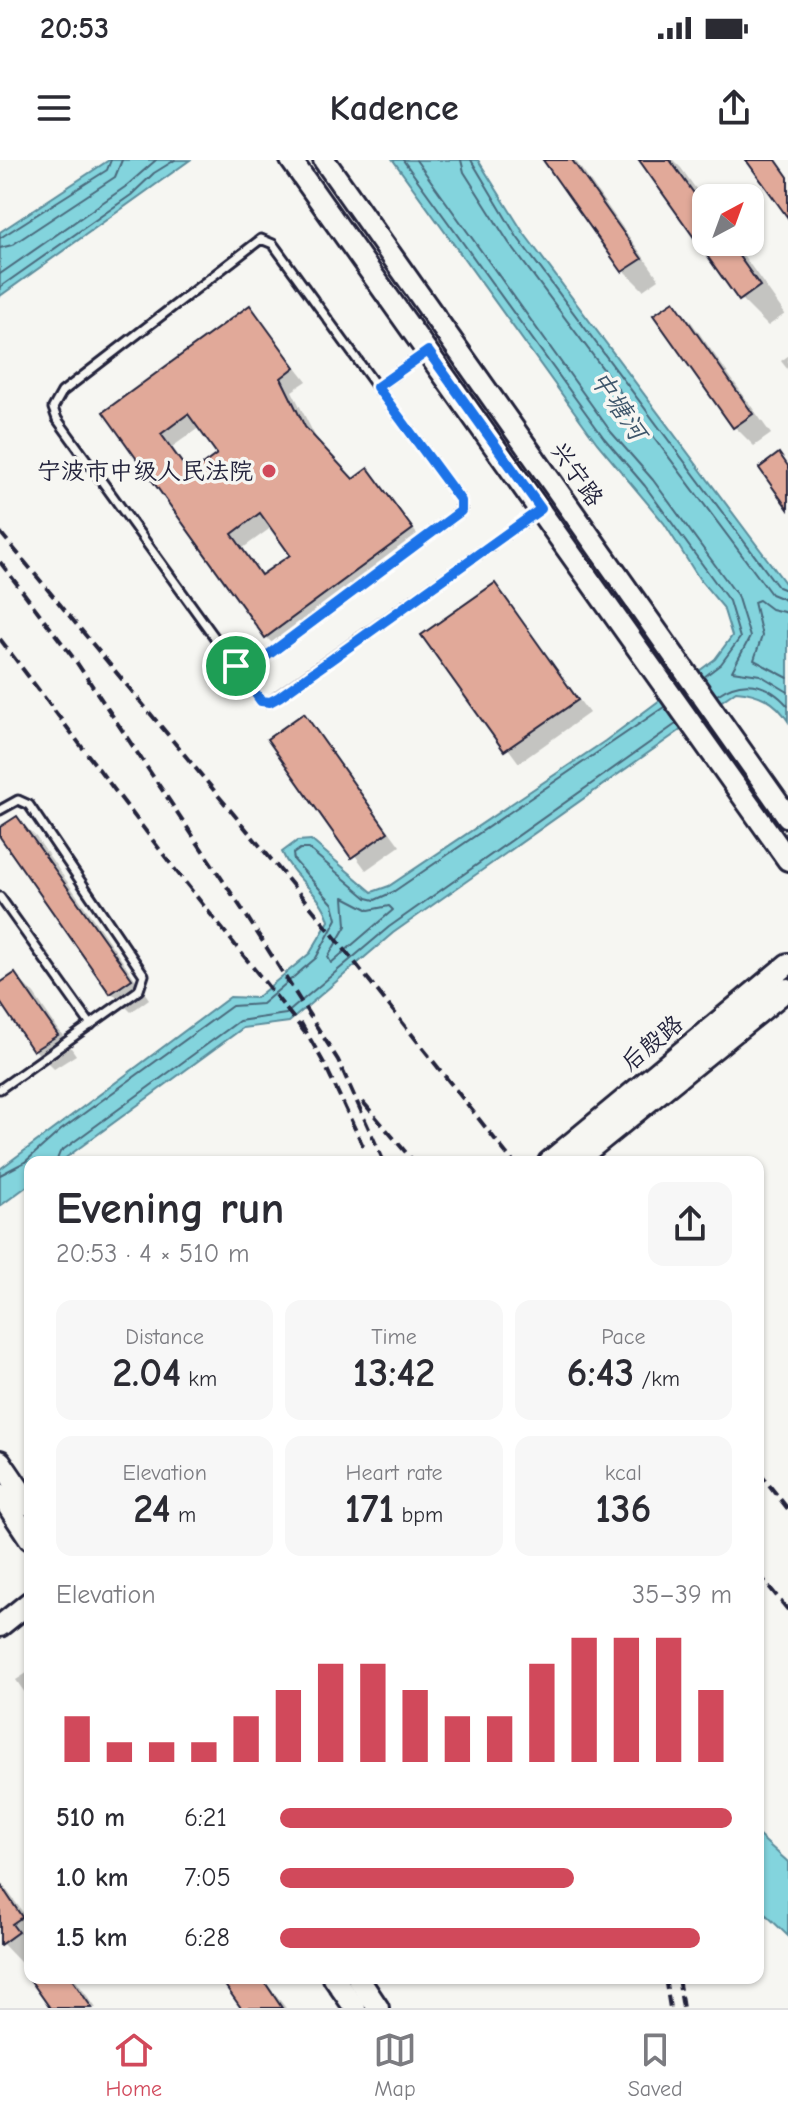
<!DOCTYPE html>
<meta charset="utf-8">
<style>
body{margin:0;font-family:"Comic Neue","LXGW WenKai TC",sans-serif;background:#f7f7f7;color:#2b2b33;height:100vh;display:flex;flex-direction:column;font-size:30px;white-space:nowrap}
*{box-sizing:border-box;margin:0}
p{font-size:26px;color:#7c7c81}
.icon{flex:none;width:44px;height:44px;fill:none;stroke:currentColor;stroke-width:2;stroke-linecap:round;stroke-linejoin:round}
.map{position:relative;flex:1;overflow:hidden}
.side{position:absolute;left:24px;top:996px;width:740px;height:828px;display:flex;flex-direction:column;background:#fff;border-radius:16px;box-shadow:0 2px 6px #0004}
.side>*{flex:none}
.needle{width:52px;rotate:41deg}
.fabs{position:absolute;left:692px;top:24px;display:grid;gap:16px}
.fabs a{display:grid;place-items:center;width:72px;height:72px;border-radius:16px;background:#fff;box-shadow:0 2px 6px #0004;font-size:40px}
.pin{position:absolute;display:grid;place-items:center;width:68px;height:68px;color:#fff;margin:-34px;border:4px solid #fff;border-radius:50%;box-shadow:0 2px 8px #0007}
.round{display:grid;place-items:center;flex:none;width:84px;height:84px;border-radius:16px;background:#f7f7f7}
.overview{display:flex;align-items:center;justify-content:space-between;height:136px;padding:0 32px}
h1{font-size:44px;font-weight:700;line-height:60px}
.stats{display:grid;grid-template-columns:repeat(3,1fr);gap:12px;height:136px;padding:8px 32px}
.stats div{display:grid;align-content:center;border-radius:16px;background:#f7f7f7;text-align:center}
.stats b{font-size:40px;font-weight:700}
.stats small{font-size:22px;font-weight:400}
.stats p{font-size:22px}
.chart{height:224px;padding:16px 32px}
.chart p{display:flex;justify-content:space-between}
.chart svg{width:100%;height:144px;margin-top:8px;stroke:#d1495b;stroke-width:6}
ul{padding:0 32px;list-style:none;font-size:26px}
li{display:grid;grid-template-columns:128px 96px 1fr;align-items:center;height:60px}
li i{height:20px;border-radius:10px;background:#d1495b}
.status{display:flex;justify-content:space-between;align-items:center;height:56px;padding:0 40px;background:#fff;direction:ltr}
.status svg{height:22px;fill:currentColor}
header{display:flex;justify-content:space-between;align-items:center;height:104px;padding:0 32px;background:#fff;font-size:36px;font-weight:700}
.tab-bar{display:flex;justify-content:space-around;align-items:center;height:112px;border-top:2px solid #e1e1e2;background:#fff;font-size:22px;color:#7c7c81}
.tab-bar a{display:grid;justify-items:center;gap:4px}
.tab-bar .on{color:#d1495b}
.map>svg:first-child{display:block}
.water{fill:#83d4dd;stroke:#5c8d9c;stroke-width:2}
.shadow{fill:#0003;fill-rule:evenodd}
.lines{fill:none;stroke-linecap:round;stroke-linejoin:round}
.shore{stroke:#49697c;stroke-width:2}
.building{fill:#e1a999;stroke:#22223b;stroke-width:2;fill-rule:evenodd}
.lane-casing{stroke:#22223b;stroke-width:13}
.secondary-casing{stroke:#22223b;stroke-width:26}
.lane{stroke:#f6f6f2;stroke-width:7}
.secondary{stroke:#f6f6f2;stroke-width:20}
.rail{stroke:#22223b;stroke-width:4;stroke-dasharray:12 6;stroke-linecap:butt}
.route-casing{stroke:#fff;stroke-width:16}
.route{stroke:#1a73e8;stroke-width:10}
.poi-dot{fill:#d1495b;stroke:#f6f6f2;stroke-width:3}
.labels{text-anchor:middle;stroke-width:7;stroke-linejoin:round;paint-order:stroke}
.poi-label{font-size:24px;fill:#22223b;stroke:#f6f6f2;text-anchor:end}
.street-label{font-size:24px;fill:#22223b;stroke:#f6f6f2}
.water-label{font-size:26px;font-style:italic;fill:#3f576c;stroke:#f6f6f2}
</style>
<div class="status"><b>20:53</b><svg viewBox="0 0 49 12"><path d="M0 12V9h3v3zM5 12V6h3v6zM10 12V3h3v9zM15 12V0h3v12zM26 1h20v11H26zM47 4h2v5h-2z"/></svg></div>
<header><svg class="icon" aria-label="menu" viewBox="0 0 24 24"><path d="M4 6h16M4 12h16M4 18h16"/></svg>Kadence<svg class="icon" aria-label="share" viewBox="0 0 24 24"><path d="M12 15V3M7 8l5-5 5 5M5 13v7h14v-7"/></svg></header>
<div class="map">
<svg width="788" height="1848" viewBox="0 0 788 1848">
<rect width="100%" height="100%" fill="#f6f6f2"/>
<filter id="ink" filterUnits="userSpaceOnUse"><feTurbulence type="fractalNoise" baseFrequency=".0125" numOctaves="2"/><feDisplacementMap in="SourceGraphic" scale="16" xChannelSelector="R" yChannelSelector="G"/><feConvolveMatrix kernelMatrix="1 2 1 2 8 2 1 2 1" color-interpolation-filters="sRGB"/></filter>
<g filter="url(#ink)">
<g class="water">
<path d="M109,0h81l-190,136v-64z"/>
<path d="M393,0h85l45,72 265,355v134c-12,-20 -29,-28 -52,-30l-343,242 -104,89 -46,6 -183,134h-30v22l-30,22v-37l230,-172 26,1 54,-45 19,-32c-7,-28 -36,-42 -47,-69l15,-11 14,-1 61,52 17,-6 216,-145 110,-82 17,-23 -9,-29 -23,-27 -36,-57 -67,-80z"/>
<path d="M758,1675l30,27v74l-30,-29z"/>
</g>
<g class="shadow">
<path d="M545,0h30l84,119 -16,11 -19,-19z"/>
<path d="M641,0h32l8,8 25,35v39h28l51,72 -17,12 -27,-27z"/>
<path d="M673,143l19,20 79,111 -17,12 -19,-19 -79,-112z"/>
<path d="M250,148l57,73 -15,10 26,51 36,39 14,-10 56,72 -145,107 -13,-13 -161,-225zM200,267l20,28 -28,20 -20,-28zM272,367l21,28 -30,21 -20,-28z"/>
<path d="M788,196v14l-7,-9z"/>
<path d="M494,425l95,128 -70,50 -95,-128z"/>
<path d="M304,555l96,131 -34,24 -97,-131z"/>
<path d="M17,658l19,19 113,162 -18,13 -19,-19 -112,-160z"/>
<path d="M15,815l19,19 42,61 -22,14 -19,-19 -35,-51v-14z"/>
<path d="M30,1511v29l-14,-20z"/>
<path d="M0,1721l30,41v35l-9,6 -21,-22z"/>
<path d="M32,1818h42l22,30h-43z"/>
<path d="M223,1818h39l24,30h-43z"/>
</g>
<g class="lines">
<g class="shore">
<path d="M403,0l201,278 41,48 84,115 11,37 -19,26 -17,13"/>
<path d="M416,0l195,272 42,48 84,115 13,42 -18,34 28,4 28,17"/>
<path d="M461,0l3,12 45,71 262,351 17,7"/>
<path d="M471,0l46,77 261,350 10,4"/>
<path d="M0,78l107,-68 4,-10"/>
<path d="M0,88l12,-3 103,-68 7,-17"/>
<path d="M0,114l125,-87 31,-27"/>
<path d="M0,127l131,-92 23,-22 21,-13"/>
<path d="M788,453l-17,-4 -12,-9 -5,2 8,34 -8,24 34,18"/>
<path d="M717,535c25,-18 50,-13 71,11"/>
<path d="M344,737l25,13 20,-4 4,4 -62,53 -3,-6 18,-31z"/>
<path d="M56,1002l4,-10 179,-131 47,-7 103,-87 287,-203"/>
<path d="M0,1015l25,-13 36,-32 171,-124 30,-2 54,-46 21,-39 -4,-15 -39,-44 -1,-6 7,-5h9l58,49 8,2 18,-8 271,-185"/>
</g>
</g>
<g class="building">
<path d="M543,0h29l70,99 -20,13z"/>
<path d="M639,0h31l36,50v32h23l31,44 -21,15z"/>
<path d="M746,0h30l12,17v41z"/>
<path d="M674,141l79,113 -20,14 -80,-113z"/>
<path d="M250,145l45,62 -14,11 24,49 48,52 15,-11 45,61 -148,109 -162,-226zM188,254l29,40 -27,20 -29,-40zM260,353l30,42 -29,20 -29,-41z"/>
<path d="M779,293l9,13v43l-29,-41z"/>
<path d="M495,423l83,117 -74,51 -83,-116z"/>
<path d="M304,553l84,119 -37,26 -84,-119z"/>
<path d="M17,656l115,163 -22,15 -110,-157v-10z"/>
<path d="M15,813l43,62 -25,16 -33,-49v-19z"/>
<path d="M0,1724l22,33 -10,7 6,8 -18,13z"/>
<path d="M29,1818h42l21,30h-42z"/>
<path d="M220,1818h42l20,30h-41z"/>
</g>
<g class="lines">
<defs>
<g id="lane">
<path d="M377,227l84,114v10l-201,150 -9,6 -15,-1 -5,-6 -174,-241 -4,-11 9,-16 199,-153 12,5 104,143 49,-35"/>
<path d="M236,506l25,35 9,1 266,-189"/>
<path d="M0,650l18,-10 11,5 115,170 -5,15 -139,99"/>
<path d="M0,737l91,128"/>
</g>
<g id="secondary">
<path d="M291,0l497,700"/>
<path d="M324,0l464,657"/>
<path d="M549,1002l239,-198"/>
<path d="M574,1002l214,-173"/>
<path d="M0,1301l30,44"/>
<path d="M0,1334l30,45"/>
<path d="M0,1466l30,-24"/>
<path d="M334,1818l21,30"/>
<path d="M358,1818l20,30"/>
</g>
</defs>
<use href="#lane" class="lane-casing"/>
<use href="#secondary" class="secondary-casing"/>
<use href="#lane" class="lane"/>
<use href="#secondary" class="secondary"/>
<g class="rail">
<path d="M0,372l318,384 195,246"/>
<path d="M0,402l75,98 169,252 94,148 46,102"/>
<path d="M0,479l173,228 133,167"/>
<path d="M301,863l24,42 39,83"/>
<path d="M363,942l51,60"/>
<path d="M758,1311l30,38"/>
<path d="M758,1413l30,37"/>
<path d="M665,1818l5,30"/>
<path d="M678,1818l5,30"/>
</g>
</g>
</g>
<g class="lines" filter="url(#ink)">
<defs>
<path id="route" d="M428,191l113,158 -262,188 -9,5 -9,-1 -25,-35 15,1 9,-6 201,-150v-10l-84,-114z"/>
</defs>
<use href="#route" class="route-casing"/>
<use href="#route" class="route"/>
</g>
<circle class="poi-dot" cx="269" cy="311" r="8"/>
<g class="labels">
<g class="poi-label">
<text x="253" y="319">宁波市中级人民法院</text>
</g>
<g class="street-label">
<text transform="translate(577 314) rotate(55)" y="8">兴宁路</text>
<text transform="translate(652 883) rotate(-40)" y="8">后殷路</text>
</g>
<g class="water-label">
<text transform="translate(619 245) rotate(56)" y="9">中塘河</text>
</g>
</g>
</svg>
<div class="fabs">
<a><svg class="needle" viewBox="-14 -14 28 28"><path d="M0-13l5 13h-10z" fill="#e53935"/><path d="M0 13l5-13h-10z" fill="#7c7c81"/></svg></a>
</div>
<div class="pin" style="left:236px;top:506px;background:#1e9e55"><svg class="icon" aria-label="arrive" viewBox="0 0 24 24"><path d="M6 21V4h12l-3 4 3 4H6"/></svg></div>
<section class="side">
<div class="overview"><div><h1>Evening run</h1><p>20:53 · 4 × 510 m</p></div><a class="round"><svg class="icon" aria-label="share" viewBox="0 0 24 24"><path d="M12 15V3M7 8l5-5 5 5M5 13v7h14v-7"/></svg></a></div>
<div class="stats">
<div><p>Distance</p><b>2.04<small> km</small></b></div>
<div><p>Time</p><b>13:42</b></div>
<div><p>Pace</p><b>6:43<small> /km</small></b></div>
</div>
<div class="stats">
<div><p>Elevation</p><b>24<small> m</small></b></div>
<div><p>Heart rate</p><b>171<small> bpm</small></b></div>
<div><p>kcal</p><b>136</b></div>
</div>
<div class="chart"><p><span>Elevation</span>35–39 m</p>
<svg viewBox="0 0 160 44" preserveAspectRatio="none"><path d="M5 44V30M15 44V38M25 44V38M35 44V38M45 44V30M55 44V22M65 44V14M75 44V14M85 44V22M95 44V30M105 44V30M115 44V14M125 44V6M135 44V6M145 44V6M155 44V22"/></svg>
</div>
<ul>
<li><b>510 m</b>6:21<i style="width:100%"></i></li>
<li><b>1.0 km</b>7:05<i style="width:65%"></i></li>
<li><b>1.5 km</b>6:28<i style="width:93%"></i></li>
</ul>
</section>
</div>
<nav class="tab-bar">
<a class="on"><svg class="icon" aria-label="home" viewBox="0 0 24 24"><path d="M3 11l9-7 9 7M6 9v11h12V9"/></svg>Home</a>
<a><svg class="icon" aria-label="map" viewBox="0 0 24 24"><path d="M3 6l6-2 6 2 6-2v14l-6 2-6-2-6 2zM9 4v14M15 6v14"/></svg>Map</a>
<a><svg class="icon" aria-label="saved" viewBox="0 0 24 24"><path d="M7 4h10v16l-5-4-5 4z"/></svg>Saved</a>
</nav>
